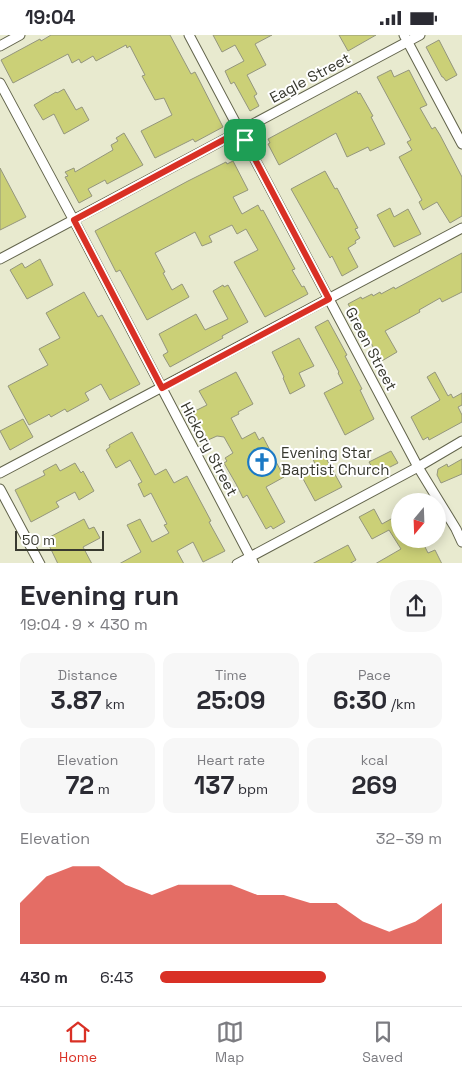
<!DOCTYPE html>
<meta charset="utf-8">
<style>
body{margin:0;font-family:"Space Grotesk",sans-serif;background:#f7f7f7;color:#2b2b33;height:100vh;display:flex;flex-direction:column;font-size:19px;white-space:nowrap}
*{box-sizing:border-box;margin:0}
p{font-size:16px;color:#7c7c81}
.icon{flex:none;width:28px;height:28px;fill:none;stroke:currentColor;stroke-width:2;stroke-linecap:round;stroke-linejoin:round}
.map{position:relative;height:528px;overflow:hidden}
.sheet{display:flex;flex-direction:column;background:#fff;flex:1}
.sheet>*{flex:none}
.needle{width:32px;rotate:199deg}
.fabs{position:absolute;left:391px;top:458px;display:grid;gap:10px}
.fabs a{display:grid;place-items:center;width:55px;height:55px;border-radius:50%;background:#fff;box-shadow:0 2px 12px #0003;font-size:25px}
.scale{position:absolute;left:15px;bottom:12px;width:89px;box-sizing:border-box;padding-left:5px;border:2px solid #38392f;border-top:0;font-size:14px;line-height:18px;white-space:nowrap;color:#38392f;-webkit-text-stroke:4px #fff;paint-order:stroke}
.pin{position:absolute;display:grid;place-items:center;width:42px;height:42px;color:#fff;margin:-21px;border-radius:10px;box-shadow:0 2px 8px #0006}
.round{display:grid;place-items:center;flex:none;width:52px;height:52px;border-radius:20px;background:#f7f7f7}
.summary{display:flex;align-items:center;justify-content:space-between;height:85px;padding:0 20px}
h1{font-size:28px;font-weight:700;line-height:38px}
.metrics{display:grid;grid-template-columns:repeat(3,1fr);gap:8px;height:85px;padding:5px 20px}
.metrics div{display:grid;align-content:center;border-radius:12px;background:#f7f7f7;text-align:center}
.metrics b{font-size:25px;font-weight:700}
.metrics small{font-size:14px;font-weight:400}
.metrics p{font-size:14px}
.chart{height:140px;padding:10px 20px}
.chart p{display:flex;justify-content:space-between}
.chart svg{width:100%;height:90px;margin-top:5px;fill:#d93025;opacity:.7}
ul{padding:0 20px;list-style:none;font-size:16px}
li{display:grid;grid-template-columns:80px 60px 1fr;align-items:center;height:38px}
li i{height:12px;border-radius:6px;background:#d93025}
.status{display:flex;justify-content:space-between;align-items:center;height:35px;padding:0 25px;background:#fff;direction:ltr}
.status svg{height:14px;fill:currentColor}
.tabs{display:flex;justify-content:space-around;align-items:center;height:70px;border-top:1px solid #e1e1e2;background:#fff;font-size:14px;color:#7c7c81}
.tabs a{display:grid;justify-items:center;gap:2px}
.tabs .active{color:#d93025}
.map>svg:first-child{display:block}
.building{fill:#cbd077;stroke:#94967d}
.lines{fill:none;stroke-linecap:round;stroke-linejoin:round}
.minor-casing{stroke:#62644c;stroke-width:11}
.minor{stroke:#fff;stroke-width:9}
.route-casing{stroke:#fff;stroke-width:10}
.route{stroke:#d93025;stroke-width:6}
.labels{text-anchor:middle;stroke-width:4;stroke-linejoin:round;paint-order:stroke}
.street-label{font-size:15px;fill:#38392f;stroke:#fff}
.poi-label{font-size:15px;fill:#38392f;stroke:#fff;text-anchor:start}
</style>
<div class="status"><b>19:04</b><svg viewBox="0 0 49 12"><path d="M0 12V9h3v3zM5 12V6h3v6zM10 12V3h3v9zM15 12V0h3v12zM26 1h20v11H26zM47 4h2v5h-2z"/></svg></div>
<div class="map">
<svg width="462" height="529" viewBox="0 0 462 529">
<rect width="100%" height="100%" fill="#e8eacf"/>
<g class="building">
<path d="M51,0h119l21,39 4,-2 28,55 -28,15 -2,-3 -38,19 -14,-27 31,-16 -8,-17 -9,2 -13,-24 3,-1 -15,-29 -3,2 -1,-3 -30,16 -3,-5 -12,7 -2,-4 -7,4 -4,-9 -55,29 -12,-23 39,-21 1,2z"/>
<path d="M213,0h59l-17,9 11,21 -19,10 10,19 -3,2 5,10 -9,5 -16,-29 -3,2 -6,-13 19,-10 -9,-16 -13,7z"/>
<path d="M339,0h37l-28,16z"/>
<path d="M439,5l18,35 -11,6 -3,-4h-1l-16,-30z"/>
<path d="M391,35l3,7 15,-7 18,35 -7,3 12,21 3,-2 5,8 22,42v39l-12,7 -13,-21 -14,8 -4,-8 3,-2 -23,-43 13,-7 -5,-8 4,-2 -34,-63z"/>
<path d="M64,54l12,21 6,-3 7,13 -25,14 -10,-20 -11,6 -9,-15 22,-13 1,1z"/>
<path d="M357,56l1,3 2,-1 13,23 -2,1 14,27 -15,7 -2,-4 -21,10 -11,-24 -57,32 -11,-21 2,-1 -2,-4z"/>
<path d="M124,98l19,32 -36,19 -2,-4 -17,9 4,7 -13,7 -14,-26 3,-1 -3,-4 9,-4 1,4 38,-22 -2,-5 7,-4 -2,-3z"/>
<path d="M233,126l15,29 -15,7 9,17 16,-9 3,6 2,-1 32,59 -3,1 10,17 2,-1 4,8 -43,23 -31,-55 24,-12 -12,-21 -9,5 -5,-9 -23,11 3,6 -10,4 -7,-14 -40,21 10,19 -2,1 9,17 10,-6 7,13 -42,23 -27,-50 -4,2 -21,-41 93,-50 38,-19 1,2z"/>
<path d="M0,133l26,49 -26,13z"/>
<path d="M325,136l10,18 2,-1 21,40 -3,1 5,9 -5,3 1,2 -8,5 10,19 -16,9 -10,-20 -2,2 -39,-69z"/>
<path d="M390,173l4,9 14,-8 13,25 -27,13 -17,-32z"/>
<path d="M462,218v39l-20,10 -2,-4 -21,12 1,2 -35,19 12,21 -17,10 -15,-32 -2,1 -15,-27 13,-7 1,2 10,-5 1,2 7,-4 1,2 13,-7 1,2z"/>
<path d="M40,224l13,26 -26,14 -17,-29 12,-7 3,5z"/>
<path d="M223,250l1,2 4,-2 20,37 -26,14 1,2 -53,29 -7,-12 5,-3 -9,-18 37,-20 9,16 23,-11 -15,-28z"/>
<path d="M84,257l14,25 4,-2 8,14 30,55 -30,16 -9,-16 -16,9 4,7 -22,12 -2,-3 -14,8 -2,-3 -1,1 -19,10 -21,-39 40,-21 -9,-16 21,-11 -14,-25z"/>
<path d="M328,285l19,35 -2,1 17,33 -2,1 14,29 -29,16 -21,-42 19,-10 -5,-10 1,-1 -24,-45z"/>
<path d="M299,303l15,28 -15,7 6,13 -15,8 -7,-16 1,-1 -12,-25z"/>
<path d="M236,337l17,32 -15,8 1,2 -8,4 11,21 13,-7 4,8 4,-3 21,40 -18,10 19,35 -12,7 -2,-3 -5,3 -19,-34 -4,3 -7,-14 -12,-21 3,-2 -2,-3 8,-5 -9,-16 -7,-1 -9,4 -15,-28 14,-7 -8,-14z"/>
<path d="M435,337l13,24 3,-2 2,4 9,-5v12l-4,2 4,8v7l-33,18 -1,-3 -5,3 -12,-23 29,-17 -13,-23z"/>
<path d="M23,384l10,18 -23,13 -10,-19z"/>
<path d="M132,397l23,43 11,-6 8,14 13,-7 24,45 -2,1 16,29 -22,11 -10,-20 -16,9 7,13h-65l22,-12 -14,-27 13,-6 12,23 17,-9 -5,-8 3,-1 -16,-31 -7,4 -6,-13 4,-2 -12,-22 -14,8 -10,-18 4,-3 -1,-2z"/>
<path d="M322,416l20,36 -27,14 -14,-26 15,-8 -4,-11z"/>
<path d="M391,416l7,12 -22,11 -7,-12z"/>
<path d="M462,424v15l-21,9 -4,-8 1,-6 9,-5 1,3z"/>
<path d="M75,428l6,10 2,-2 11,20 -15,9 -4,-8 -19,10 3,5 -28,15 -16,-32 30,-15 -2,-4 13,-7 4,7z"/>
<path d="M374,474l8,15 18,-10v25h21l7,14 7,-3 7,14h-67l26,-15 -12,-19 -17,9 -13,-22z"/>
<path d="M84,484l5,10 5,-2 6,11 -17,9 9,17h-34l-12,-25z"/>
<path d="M348,510l8,15 -7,4h-37z"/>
</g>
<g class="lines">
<defs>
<g id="minor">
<path d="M189,0l229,432 38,62 6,13"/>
<path d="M404,0l58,109"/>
<path d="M0,11l20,-11"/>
<path d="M0,48l79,147 175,334"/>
<path d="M0,224l420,-224"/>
<path d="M0,438l462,-245"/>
<path d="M0,454l40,75"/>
<path d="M237,529l181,-97 44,-26"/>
</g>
</defs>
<use href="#minor" class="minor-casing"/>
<use href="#minor" class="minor"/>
</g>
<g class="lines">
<defs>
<path id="route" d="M240,96l89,168 -167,89 -88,-168z"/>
</defs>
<use href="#route" class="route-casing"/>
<use href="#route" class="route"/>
</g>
<defs>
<symbol id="church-ring" viewBox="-11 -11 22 22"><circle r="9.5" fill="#fff" stroke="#1a79c5" stroke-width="1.5"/><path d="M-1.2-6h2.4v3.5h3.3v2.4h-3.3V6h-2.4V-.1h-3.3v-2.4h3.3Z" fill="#1a79c5"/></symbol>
</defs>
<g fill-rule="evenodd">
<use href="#church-ring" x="246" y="411" width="32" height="32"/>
</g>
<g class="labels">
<g class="street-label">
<text transform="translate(310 43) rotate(-28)" y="5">Eagle Street</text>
<text transform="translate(371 314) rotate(62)" y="5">Green Street</text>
<text transform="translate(209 414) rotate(62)" y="5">Hickory Street</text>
</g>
<g class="poi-label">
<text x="281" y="423">Evening Star<tspan x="281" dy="17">Baptist Church</tspan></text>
</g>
</g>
</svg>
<div class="fabs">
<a><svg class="needle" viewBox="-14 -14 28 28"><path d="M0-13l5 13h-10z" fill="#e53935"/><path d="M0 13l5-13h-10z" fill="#7c7c81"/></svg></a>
</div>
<div class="scale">50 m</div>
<div class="pin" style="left:245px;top:105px;background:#1e9e55"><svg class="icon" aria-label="arrive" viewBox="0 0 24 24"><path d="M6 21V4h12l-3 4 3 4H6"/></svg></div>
</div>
<section class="sheet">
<div class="summary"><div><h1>Evening run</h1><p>19:04 · 9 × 430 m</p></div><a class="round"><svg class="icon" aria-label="share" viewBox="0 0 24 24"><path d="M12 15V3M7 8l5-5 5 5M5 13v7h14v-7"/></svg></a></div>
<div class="metrics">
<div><p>Distance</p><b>3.87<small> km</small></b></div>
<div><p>Time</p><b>25:09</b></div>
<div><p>Pace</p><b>6:30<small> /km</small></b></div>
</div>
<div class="metrics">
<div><p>Elevation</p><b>72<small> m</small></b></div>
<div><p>Heart rate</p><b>137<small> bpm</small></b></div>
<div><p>kcal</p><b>269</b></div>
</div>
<div class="chart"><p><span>Elevation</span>32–39 m</p>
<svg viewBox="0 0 160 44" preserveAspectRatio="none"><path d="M0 44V24L10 11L20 6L30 6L40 15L50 20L60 15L70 15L80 15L90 20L100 20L110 24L120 24L130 33L140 38L150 33L160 24V44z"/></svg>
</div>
<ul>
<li><b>430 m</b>6:43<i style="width:59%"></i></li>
</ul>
</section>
<nav class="tabs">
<a class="active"><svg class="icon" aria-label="home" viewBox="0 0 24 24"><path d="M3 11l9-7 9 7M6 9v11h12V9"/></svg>Home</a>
<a><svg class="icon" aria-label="map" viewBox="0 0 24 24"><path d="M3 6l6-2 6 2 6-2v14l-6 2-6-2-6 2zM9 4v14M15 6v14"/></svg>Map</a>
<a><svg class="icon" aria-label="saved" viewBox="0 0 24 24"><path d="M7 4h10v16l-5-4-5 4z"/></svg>Saved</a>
</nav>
